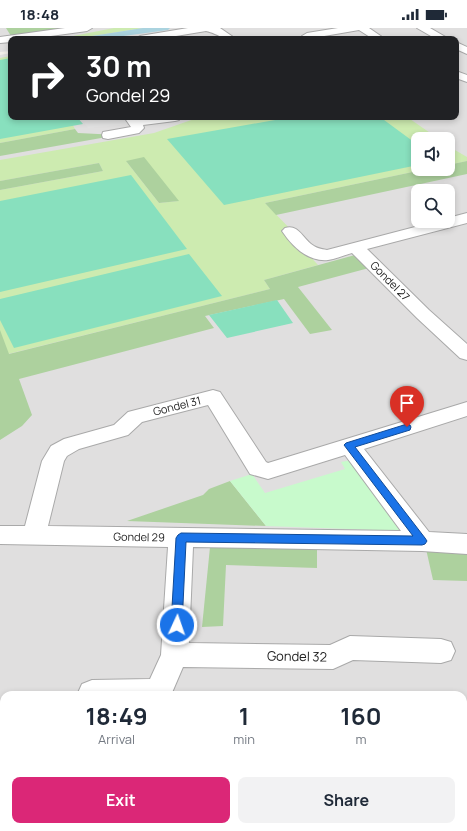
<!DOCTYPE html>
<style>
body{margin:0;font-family:Manrope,sans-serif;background:#f2f2f3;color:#1f2937;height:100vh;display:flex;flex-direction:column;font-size:15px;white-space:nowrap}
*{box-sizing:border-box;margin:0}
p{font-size:13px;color:#747a83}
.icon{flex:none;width:22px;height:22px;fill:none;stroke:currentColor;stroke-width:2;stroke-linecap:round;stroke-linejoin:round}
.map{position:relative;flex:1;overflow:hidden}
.details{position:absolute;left:0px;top:663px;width:467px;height:140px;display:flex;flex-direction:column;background:#fff;border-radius:12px 12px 0 0;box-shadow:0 2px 6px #0003}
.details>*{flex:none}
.hud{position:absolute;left:8px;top:8px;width:451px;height:84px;border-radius:8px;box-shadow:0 2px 6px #0003;background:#202124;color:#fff;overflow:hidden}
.buttons{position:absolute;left:411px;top:104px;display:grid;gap:8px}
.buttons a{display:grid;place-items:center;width:44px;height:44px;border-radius:8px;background:#fff;box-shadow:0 2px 6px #0003;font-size:20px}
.pin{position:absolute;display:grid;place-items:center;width:34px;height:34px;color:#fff;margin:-41px -17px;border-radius:50% 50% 50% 0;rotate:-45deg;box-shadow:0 0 4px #0007}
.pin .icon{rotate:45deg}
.me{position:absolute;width:44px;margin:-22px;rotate:3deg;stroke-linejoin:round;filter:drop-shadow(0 0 3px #0008)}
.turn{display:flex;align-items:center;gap:14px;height:84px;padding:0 12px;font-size:18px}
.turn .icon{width:52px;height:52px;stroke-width:2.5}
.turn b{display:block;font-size:28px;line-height:34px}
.eta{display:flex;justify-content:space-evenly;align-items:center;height:68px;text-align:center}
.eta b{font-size:24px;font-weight:700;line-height:28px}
.primary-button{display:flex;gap:8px;margin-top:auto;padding:8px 12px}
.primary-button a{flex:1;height:46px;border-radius:8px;background:#db2777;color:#fff;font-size:16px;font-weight:700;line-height:46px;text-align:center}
.primary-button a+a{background:#f2f2f3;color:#1f2937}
.status{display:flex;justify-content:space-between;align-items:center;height:28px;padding:0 20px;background:#fff;direction:ltr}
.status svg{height:11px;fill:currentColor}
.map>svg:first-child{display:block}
.residential{fill:#e0dfdf;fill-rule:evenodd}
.grass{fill:#cdebb0;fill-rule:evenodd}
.forest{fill:#add19e}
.park{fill:#c8facc}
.pitch{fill:#88e0be}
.parking{fill:#e2e2e2}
.water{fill:#aad3df}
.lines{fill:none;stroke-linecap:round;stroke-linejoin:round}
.street-casing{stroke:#a9a9a9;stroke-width:2}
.street{fill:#fff;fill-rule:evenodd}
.route{fill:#1a73e8;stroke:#114b97}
.labels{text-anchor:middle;stroke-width:4;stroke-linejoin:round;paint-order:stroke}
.street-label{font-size:11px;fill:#222;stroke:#fff}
.near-street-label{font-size:13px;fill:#222;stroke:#fff}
</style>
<div class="status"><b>18:48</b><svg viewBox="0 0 49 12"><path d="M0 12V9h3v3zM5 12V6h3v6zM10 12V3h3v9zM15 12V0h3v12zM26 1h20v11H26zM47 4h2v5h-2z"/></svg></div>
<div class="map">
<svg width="467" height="803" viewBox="0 0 467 803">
<rect width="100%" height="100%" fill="#f2efe9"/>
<path class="residential" d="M0,0h467v803h-467v-776l11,-2v64h445v-78h-445v12l-11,1zM418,111h30v30h-30zM418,163h30v30h-30zM4,667h459v132h-459z"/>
<path class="grass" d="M114,0h29l-70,11h-3l-2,-2z
M11,28v61h57l7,12 -75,14v-85z
M200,89h26l3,3 14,-3h164l32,22h-21v30h9l-162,34 33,34 -5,1 25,27 -54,15 6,9 -270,67v-166l103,-19 -4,-8 -99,18v-21l154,-27zM126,133l52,40 -19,2z
M448,118l19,11v4l-19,4z"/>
<path class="forest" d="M6,0h52v1l-47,7z
M75,101l3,4 40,2 -118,21v-13z
M144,129l35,44 -20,2 -33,-42z
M467,133v13l-191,41 -11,-12 162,-34h21v-4z
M99,135l4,8 -103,19v-9z
M355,227l14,13 -71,19 34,43 -22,4 -26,-35 -79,17 9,12 -195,51 13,36 -10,11 -22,14v-110l9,24 261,-65 -6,-9z
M230,453l36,45 -139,-5 76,-26 6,-6z
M210,519l107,1v20l-91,-3 -3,61 -21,1z
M426,521l41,2v30l-34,-1z
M0,782h4v17h22l-1,4h-25z"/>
<path class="park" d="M351,432l53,71 -138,-5 -36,-45 22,-7 13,19 80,-24 -4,-7z"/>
<path class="pitch" d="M11,30v59h66l6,7 -83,15v-79z
M292,89h88l38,28v20l-194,40 -57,-66z
M131,147l56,74 -187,43v-91z
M189,226l33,42 -208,52 -14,-28v-21z
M277,272l16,23 -66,15 -18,-23z"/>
<path class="parking" d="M80,89h43l6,7 -41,4z"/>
<path class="water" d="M143,0h27l-2,2 -67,9h-28z"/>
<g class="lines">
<g class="street-casing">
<path id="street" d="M65,0h27l-5,3 -58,8h-18v3l-11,1v-6z
M188,0h32l16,11c-16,0 -17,-5 -30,-8l-48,8h-23l5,-3z
M338,0h31l16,11h-12l-14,-9 -52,9 -5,-3 5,-3z
M417,0h13l19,11h-13z
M456,14l11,5v7l-11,-5z
M456,43l11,4v7l-11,-4z
M124,89h12l2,2 12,-2h31l-2,3 -4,1 -32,4 1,3 -5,5 -31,6 -5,-1 -1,-3 1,-3 28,-5z
M467,185v10l-100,26 62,61 38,34v16l-7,-2 -43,-40 -65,-65c-8,2 -16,6 -24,7 -20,2 -36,-14 -46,-29l3,-3c13,-4 17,9 26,16 5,4 10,5 16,6l111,-29h10v-3z
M213,362l7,2 46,70 2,1 199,-61v14l-103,33 65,83 38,2v20l-45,-3 -229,-4 -4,96 141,2 20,-9 91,3 10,3 4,9 -4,9 -10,3 -88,-3 -20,9 -150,-2 -12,28h-94l5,-11 10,-4 58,-1 11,-24 7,-108 -168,-3v-18h25l17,-65 9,-15 13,-7 50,-14 14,-13zM208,377l42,69 18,5 77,-24 56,76 -353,-5 16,-65 3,-5 12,-7 49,-14 14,-13z
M0,736h4v30h-4z
M38,799h32l-2,4h-32z"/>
</g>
<use href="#street" class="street"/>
</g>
<path class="route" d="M407,396l3,1 1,2 -1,3 -55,17 70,91 2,3 -2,3 -3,1 -236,-3 -4,83 -1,4 -4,1 -4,-1 -2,-4 5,-87 2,-3 3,-2 232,3 -69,-91 2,-2z"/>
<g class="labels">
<g class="street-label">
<text transform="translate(390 253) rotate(45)" y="4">Gondel 27</text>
<text transform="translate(177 378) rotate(-14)" y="4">Gondel 31</text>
<text transform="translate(139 509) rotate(1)" y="4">Gondel 29</text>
</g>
<g class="near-street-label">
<text transform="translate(297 628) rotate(1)" y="5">Gondel 32</text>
</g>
</g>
</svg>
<div class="buttons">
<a><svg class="icon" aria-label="sound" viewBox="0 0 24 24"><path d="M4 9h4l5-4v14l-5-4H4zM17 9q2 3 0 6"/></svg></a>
<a><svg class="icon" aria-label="search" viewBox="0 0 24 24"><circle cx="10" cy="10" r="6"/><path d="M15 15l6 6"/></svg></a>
</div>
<div class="pin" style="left:407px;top:399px;background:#d93025"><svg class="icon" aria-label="arrive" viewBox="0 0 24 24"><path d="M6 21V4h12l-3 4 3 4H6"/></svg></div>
<svg class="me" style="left:177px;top:597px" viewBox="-20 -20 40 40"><circle r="17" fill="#1a73e8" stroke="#fff" stroke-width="3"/><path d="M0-11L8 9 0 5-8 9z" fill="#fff"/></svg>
<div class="hud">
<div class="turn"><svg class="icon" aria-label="right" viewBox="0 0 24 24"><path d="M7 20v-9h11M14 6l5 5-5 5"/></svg><div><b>30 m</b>Gondel 29</div></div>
</div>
<section class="details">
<div class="eta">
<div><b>18:49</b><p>Arrival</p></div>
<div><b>1</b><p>min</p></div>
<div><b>160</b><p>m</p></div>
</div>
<div class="primary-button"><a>Exit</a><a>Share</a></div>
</section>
</div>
